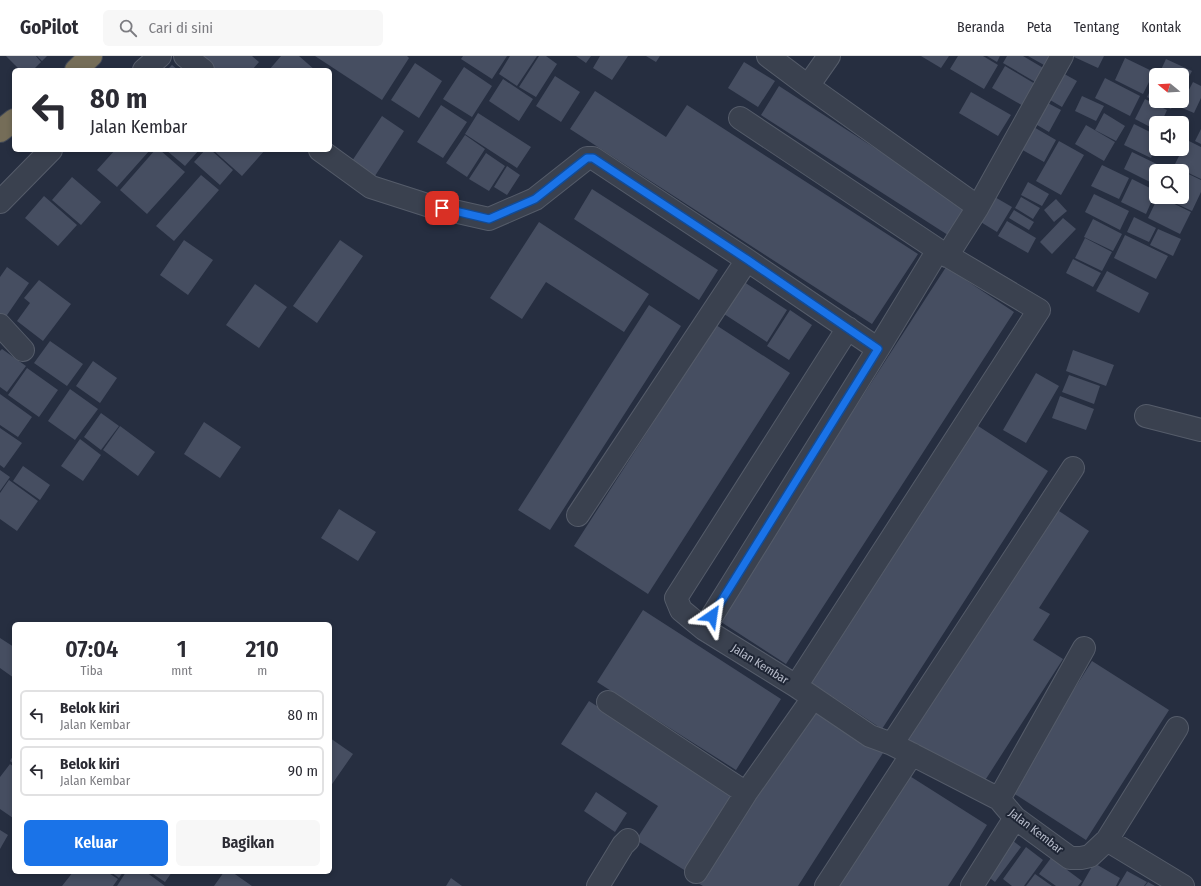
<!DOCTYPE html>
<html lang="id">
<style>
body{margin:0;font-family:"Fira Sans Condensed",sans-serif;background:#f7f7f7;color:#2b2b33;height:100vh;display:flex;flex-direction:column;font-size:15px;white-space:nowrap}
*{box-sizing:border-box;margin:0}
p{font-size:13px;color:#7c7c81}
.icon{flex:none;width:22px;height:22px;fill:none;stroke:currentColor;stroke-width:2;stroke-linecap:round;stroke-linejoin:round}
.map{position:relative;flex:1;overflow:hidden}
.side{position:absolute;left:12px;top:566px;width:320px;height:252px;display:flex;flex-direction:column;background:#fff;border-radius:6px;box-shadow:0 2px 6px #0003}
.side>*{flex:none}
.top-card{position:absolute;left:12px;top:12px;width:320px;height:84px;border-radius:6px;box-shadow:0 2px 6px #0003;background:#fff;color:#2b2b33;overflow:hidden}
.needle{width:26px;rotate:288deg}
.buttons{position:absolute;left:1149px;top:12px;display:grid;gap:8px}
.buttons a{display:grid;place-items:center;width:40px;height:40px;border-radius:6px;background:#fff;box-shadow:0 2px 6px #0003;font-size:20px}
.pin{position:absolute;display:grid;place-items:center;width:34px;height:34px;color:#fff;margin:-17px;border-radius:8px;box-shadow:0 2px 6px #0006}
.me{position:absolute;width:44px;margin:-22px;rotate:32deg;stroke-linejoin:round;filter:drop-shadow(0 0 3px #0008)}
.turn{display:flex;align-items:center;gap:14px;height:84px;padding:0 12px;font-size:18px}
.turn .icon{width:52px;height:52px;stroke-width:2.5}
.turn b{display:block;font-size:28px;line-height:34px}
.eta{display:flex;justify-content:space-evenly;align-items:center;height:68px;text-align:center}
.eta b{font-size:24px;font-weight:600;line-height:28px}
.cta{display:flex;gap:8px;margin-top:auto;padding:8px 12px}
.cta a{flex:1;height:46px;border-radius:6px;background:#1a73e8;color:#fff;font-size:16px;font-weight:600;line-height:46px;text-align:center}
.cta a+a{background:#f7f7f7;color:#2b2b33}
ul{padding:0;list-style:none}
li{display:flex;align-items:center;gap:12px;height:50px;margin:0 8px 6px;padding:0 4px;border:2px solid #e1e1e2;border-radius:6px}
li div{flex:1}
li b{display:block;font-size:15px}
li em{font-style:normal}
header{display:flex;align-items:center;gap:24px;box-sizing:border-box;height:56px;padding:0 20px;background:#fff;border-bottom:1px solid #e1e1e2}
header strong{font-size:19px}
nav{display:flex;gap:22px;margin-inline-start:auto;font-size:14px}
.search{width:280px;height:36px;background:#f7f7f7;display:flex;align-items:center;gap:10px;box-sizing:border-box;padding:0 14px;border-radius:6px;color:#7c7c81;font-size:15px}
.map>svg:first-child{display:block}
.building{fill:#464e61}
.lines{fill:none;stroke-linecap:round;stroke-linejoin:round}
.minor-casing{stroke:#555c6a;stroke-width:24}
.highway-casing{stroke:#424957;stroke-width:24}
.minor{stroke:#3a414f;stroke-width:22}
.highway{stroke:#756d58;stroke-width:22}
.route-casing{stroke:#114b97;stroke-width:10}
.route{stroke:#1a73e8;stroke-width:7}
.labels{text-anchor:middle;stroke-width:4;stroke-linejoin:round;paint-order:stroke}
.street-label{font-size:12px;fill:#b7bcca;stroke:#1f2635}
</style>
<header>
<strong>GoPilot</strong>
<div class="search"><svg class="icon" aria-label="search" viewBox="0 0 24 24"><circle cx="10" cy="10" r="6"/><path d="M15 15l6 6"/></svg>Cari di sini</div>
<nav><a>Beranda</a><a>Peta</a><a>Tentang</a><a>Kontak</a></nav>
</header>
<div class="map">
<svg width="1201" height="830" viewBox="0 0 1201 830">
<rect width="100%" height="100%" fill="#262e40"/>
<path class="building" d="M6,0h30l5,6 -8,8h-13z
M37,0h10l-5,5z
M194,0h58l7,6 -7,8h-42z
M281,0h18l16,14h-46z
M315,0h92l2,2 -27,42z
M463,0h44l-15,23 -31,-20z
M510,0h27l-20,30 -18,-12z
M539,0h7l11,8 -21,33 -17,-10z
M576,0h15l-5,7z
M600,0h28l-16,24 -19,-12z
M646,0h14l-4,6z
M921,0h28l-8,12z
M958,0h25l15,9 -14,24 -34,-20z
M987,0h13l-3,6z
M1007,0h16l22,13 -8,14 -34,-20z
M1028,0h21l-5,9z
M1072,0h32l-6,12z
M1125,2l29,14 -11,22 -28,-14z
M1166,3l26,12 -8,15 -2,-1v-10l-23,-1z
M744,6l31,19 -17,26 -30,-19z
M415,7l27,18 -23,37 -28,-18z
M172,9l6,5h-11z
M1005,10l32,19 -12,22 -33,-19z
M464,11l28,19 -20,31 -29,-18z
M1059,15l18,10 -15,26 -17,-10z
M555,20l25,16 -19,30 -25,-16z
M1105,22l35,18 -10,20 -35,-18z
M503,23l30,20 -14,22 -30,-20z
M1156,23v22h19l-4,8 -24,-12z
M1193,26l8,4v12l-7,15 -14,-6z
M779,30l190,123 -18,28 -190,-122z
M595,35l71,46 21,-32 231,149 -46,70 -302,-195z
M971,36l40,23 -13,21 -39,-23z
M1082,40l22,10 -8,15 -21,-10z
M1145,43l22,11 -6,13h-5v7l-21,-11z
M1044,45l17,9 -12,22 -17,-10z
M441,49l26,17 -24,36 -26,-16z
M478,57l53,34 -14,21 -52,-34z
M1104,57l21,13 -9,15 -21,-11z
M382,60l22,15 -31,48 -23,-15z
M1176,63l12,6 -6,13v-15h-8z
M1134,68l22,11v12l-5,11 -27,-13z
M1086,69l29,17 -11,19 -29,-17z
M1032,70l24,14 -12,22 -25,-14z
M1201,73v15l-6,-3z
M465,79l20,14 -18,28 -21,-14z
M1187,84l14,7v32l-27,-13z
M1059,85l25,14 -23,40 -25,-14z
M115,94h35l-33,37 -20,-17z
M155,94h5l25,22 -38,42 -27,-24z
M166,94h33l-14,16z
M205,94h6l22,20 -13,15 -26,-23z
M213,94h52l-23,26z
M1132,96l33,16 -1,3h-8v14l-32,-16z
M486,97l19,13 -16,25 -20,-12z
M1102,109l27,13 -10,21 -28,-13z
M507,110l13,9 -13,20 -13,-8z
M1174,111l27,13v12l-9,19 -30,-14h20v-26h-10z
M201,119l18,15 -45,51 -18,-15z
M72,121l29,25 -20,23 -29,-25z
M1132,123l24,12 -10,23 -25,-12z
M1028,126l21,12 -7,12 -21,-11z
M592,133l126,81 -19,30 -125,-81z
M1094,138l35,17 -9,19 -35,-18z
M44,140l33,29 -19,21 -33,-28z
M993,140l19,11 -15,25 -18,-11z
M1021,141l19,11 -7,11 -18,-11z
M1158,141h2l31,15 -11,22 -32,-16z
M1056,143l11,12 -13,11 -10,-12z
M1014,154l20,12 -5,8 -20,-12z
M1134,161l22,11 -7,14 -22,-10z
M1063,162l13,11 -24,25 -12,-12z
M1093,163l29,15 -9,17 -29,-14z
M1007,165l29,17 -8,15 -30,-17z
M539,166l110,72 -25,38 -78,-50 -24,37 -32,-21z
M1158,173l23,10 -8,17 -23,-11z
M1125,179l43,21 -12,23 -42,-21z
M1085,182l27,14 -10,19 -27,-13z
M184,184l29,20 -25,35 -28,-20z
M340,184l23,16 -46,67 -24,-17z
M1073,203l28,14 -8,14 -27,-14z
M7,211l22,16 -24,35 -5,-4v-37z
M946,211l68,45 -228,352 -68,-44z
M1107,215l42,22 -10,20 -43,-22z
M39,224l32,24 -28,37 -26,-20 13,-18 -6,-5z
M741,224l46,30 -20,32 -46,-30z
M255,228l32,23 -28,41 -33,-23z
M649,249l32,21 -131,204 -32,-20z
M790,254l22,15 -23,35 -22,-14z
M716,269l74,48 -142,221 -74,-48z
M50,285l33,23 -16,22 -33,-23z
M2,293l24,17 -19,26 -7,-5v-36z
M1073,294l41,15 -8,21 -40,-15z
M93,305l24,17 -17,25 -24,-17z
M27,312l31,22 -19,27 -31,-22z
M1036,317l23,13 -33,57 -23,-13z
M1069,319l31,11 -6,18 -32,-12z
M70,333l28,20 -23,31 -27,-19z
M0,338l32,23 -14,20 -18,-12z
M1060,340l34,13 -8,21 -34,-12z
M101,357l18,13 -18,24 -17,-13z
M204,366l37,25 -21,31 -36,-24z
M975,368l73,47 -166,258 -73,-48z
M120,370l35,26 -17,24 -35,-26z
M0,372l22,15 -18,25 -4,-3z
M80,383l21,16 -18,26 -22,-15z
M23,410l27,19 -10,15 -27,-19z
M0,414l10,7 -10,14z
M9,424l29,21 -21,30 -17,-12v-26z
M339,453l37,23 -18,29 -37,-23z
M1056,453l33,22 -50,77 11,6 -17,26 30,19 -79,123 -30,-19 -3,5 -44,-29z
M643,554l138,89 -45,71 -139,-88z
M0,582l14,9v31l-14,-10z
M1092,605l77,49 -83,130 -76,-49z
M589,645l148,95 -48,77 -53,-33 22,-34 -97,-62z
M808,649l75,48 -85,133h-95l-7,-4z
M330,682l23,16 -23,33z
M14,698v10l-4,-3z
M10,708l4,3v50l-1,1 -13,-9v-32z
M905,717l82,52 -13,21 -26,40h-115z
M596,736l31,21 -12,19 -31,-21z
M0,774l8,5 -8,14z
M1008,781l13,10 -26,35 -12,-9z
M1026,791l17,13 -19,26h-12l-9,-7z
M1051,802l31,23 -4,5h-22l-17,-12z
M1094,807l26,15 -4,8h-35z
M1127,815l20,11 -3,4h-26z
M73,816h34l11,7 -5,7h-51z
M111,816h12l-4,6z
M126,816h20l19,14h-48z
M150,816h22l-7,10z
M224,816h8l20,14h-38z
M1035,818l17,12h-26z
M451,822l11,8h-16z
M1148,826l7,4h-10z"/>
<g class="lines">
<g class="minor-casing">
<path id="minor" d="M185,0l18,14
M768,0l40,30 170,121
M144,14l16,-14
M808,30l21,-30
M740,62l198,132 -60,99
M320,94l51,37 56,18 62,14 46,-20 52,-41h6l154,102 131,89 -174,280 92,57 74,50 22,8 107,55 16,19 55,40h11l9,-2 17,-16 70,-112
M0,146l51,-52
M947,200l31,-49 84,-151
M0,269l23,25
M1146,360l55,14
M578,459l169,-255
M704,573l-23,-19 -5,-12 172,-270
M796,630l243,-376 -101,-60
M608,646l138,91
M892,688l181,-276
M999,743l85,-151
M1107,784l76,46
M696,816l50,-79 67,-95
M598,830l25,-41 5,-5
M826,830l86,-132
M972,830l43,-68"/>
</g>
<g class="highway-casing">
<path id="highway" d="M76,14l15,-14
M0,75l14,-11"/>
</g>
<use href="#minor" class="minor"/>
<use href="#highway" class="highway"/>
</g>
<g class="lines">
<g class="route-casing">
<path id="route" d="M442,152l47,11 46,-20 52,-41h6l155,102 130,89 -166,267"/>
</g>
<use href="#route" class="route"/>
</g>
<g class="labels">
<g class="street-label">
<text transform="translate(760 608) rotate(32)" y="4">Jalan Kembar</text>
<text transform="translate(1036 775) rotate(38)" y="4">Jalan Kembar</text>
</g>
</g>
</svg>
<div class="buttons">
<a><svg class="needle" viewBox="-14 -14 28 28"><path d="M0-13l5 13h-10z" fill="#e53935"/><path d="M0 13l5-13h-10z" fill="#7c7c81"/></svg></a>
<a><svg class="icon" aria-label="sound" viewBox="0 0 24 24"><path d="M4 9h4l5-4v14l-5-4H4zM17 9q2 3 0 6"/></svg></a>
<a><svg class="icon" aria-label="search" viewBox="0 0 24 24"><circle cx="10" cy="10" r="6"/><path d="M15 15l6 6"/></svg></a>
</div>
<div class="pin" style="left:442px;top:152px;background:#d93025"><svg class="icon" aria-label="arrive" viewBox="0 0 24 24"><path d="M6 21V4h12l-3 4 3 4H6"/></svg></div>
<svg class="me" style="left:712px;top:560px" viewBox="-20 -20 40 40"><path d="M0-17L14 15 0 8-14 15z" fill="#1a73e8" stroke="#fff" stroke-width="4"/></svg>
<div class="top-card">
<div class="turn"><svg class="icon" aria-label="left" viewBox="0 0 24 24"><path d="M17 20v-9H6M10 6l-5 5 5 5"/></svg><div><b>80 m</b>Jalan Kembar</div></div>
</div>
<section class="side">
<div class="eta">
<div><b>07:04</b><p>Tiba</p></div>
<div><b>1</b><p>mnt</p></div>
<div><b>210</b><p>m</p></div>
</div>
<ul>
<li><svg class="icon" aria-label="left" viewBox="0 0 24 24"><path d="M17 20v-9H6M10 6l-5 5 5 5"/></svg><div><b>Belok kiri</b><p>Jalan Kembar</p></div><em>80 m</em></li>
<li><svg class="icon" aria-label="left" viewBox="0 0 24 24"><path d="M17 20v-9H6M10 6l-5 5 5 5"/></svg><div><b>Belok kiri</b><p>Jalan Kembar</p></div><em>90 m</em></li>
</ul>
<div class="cta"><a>Keluar</a><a>Bagikan</a></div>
</section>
</div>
